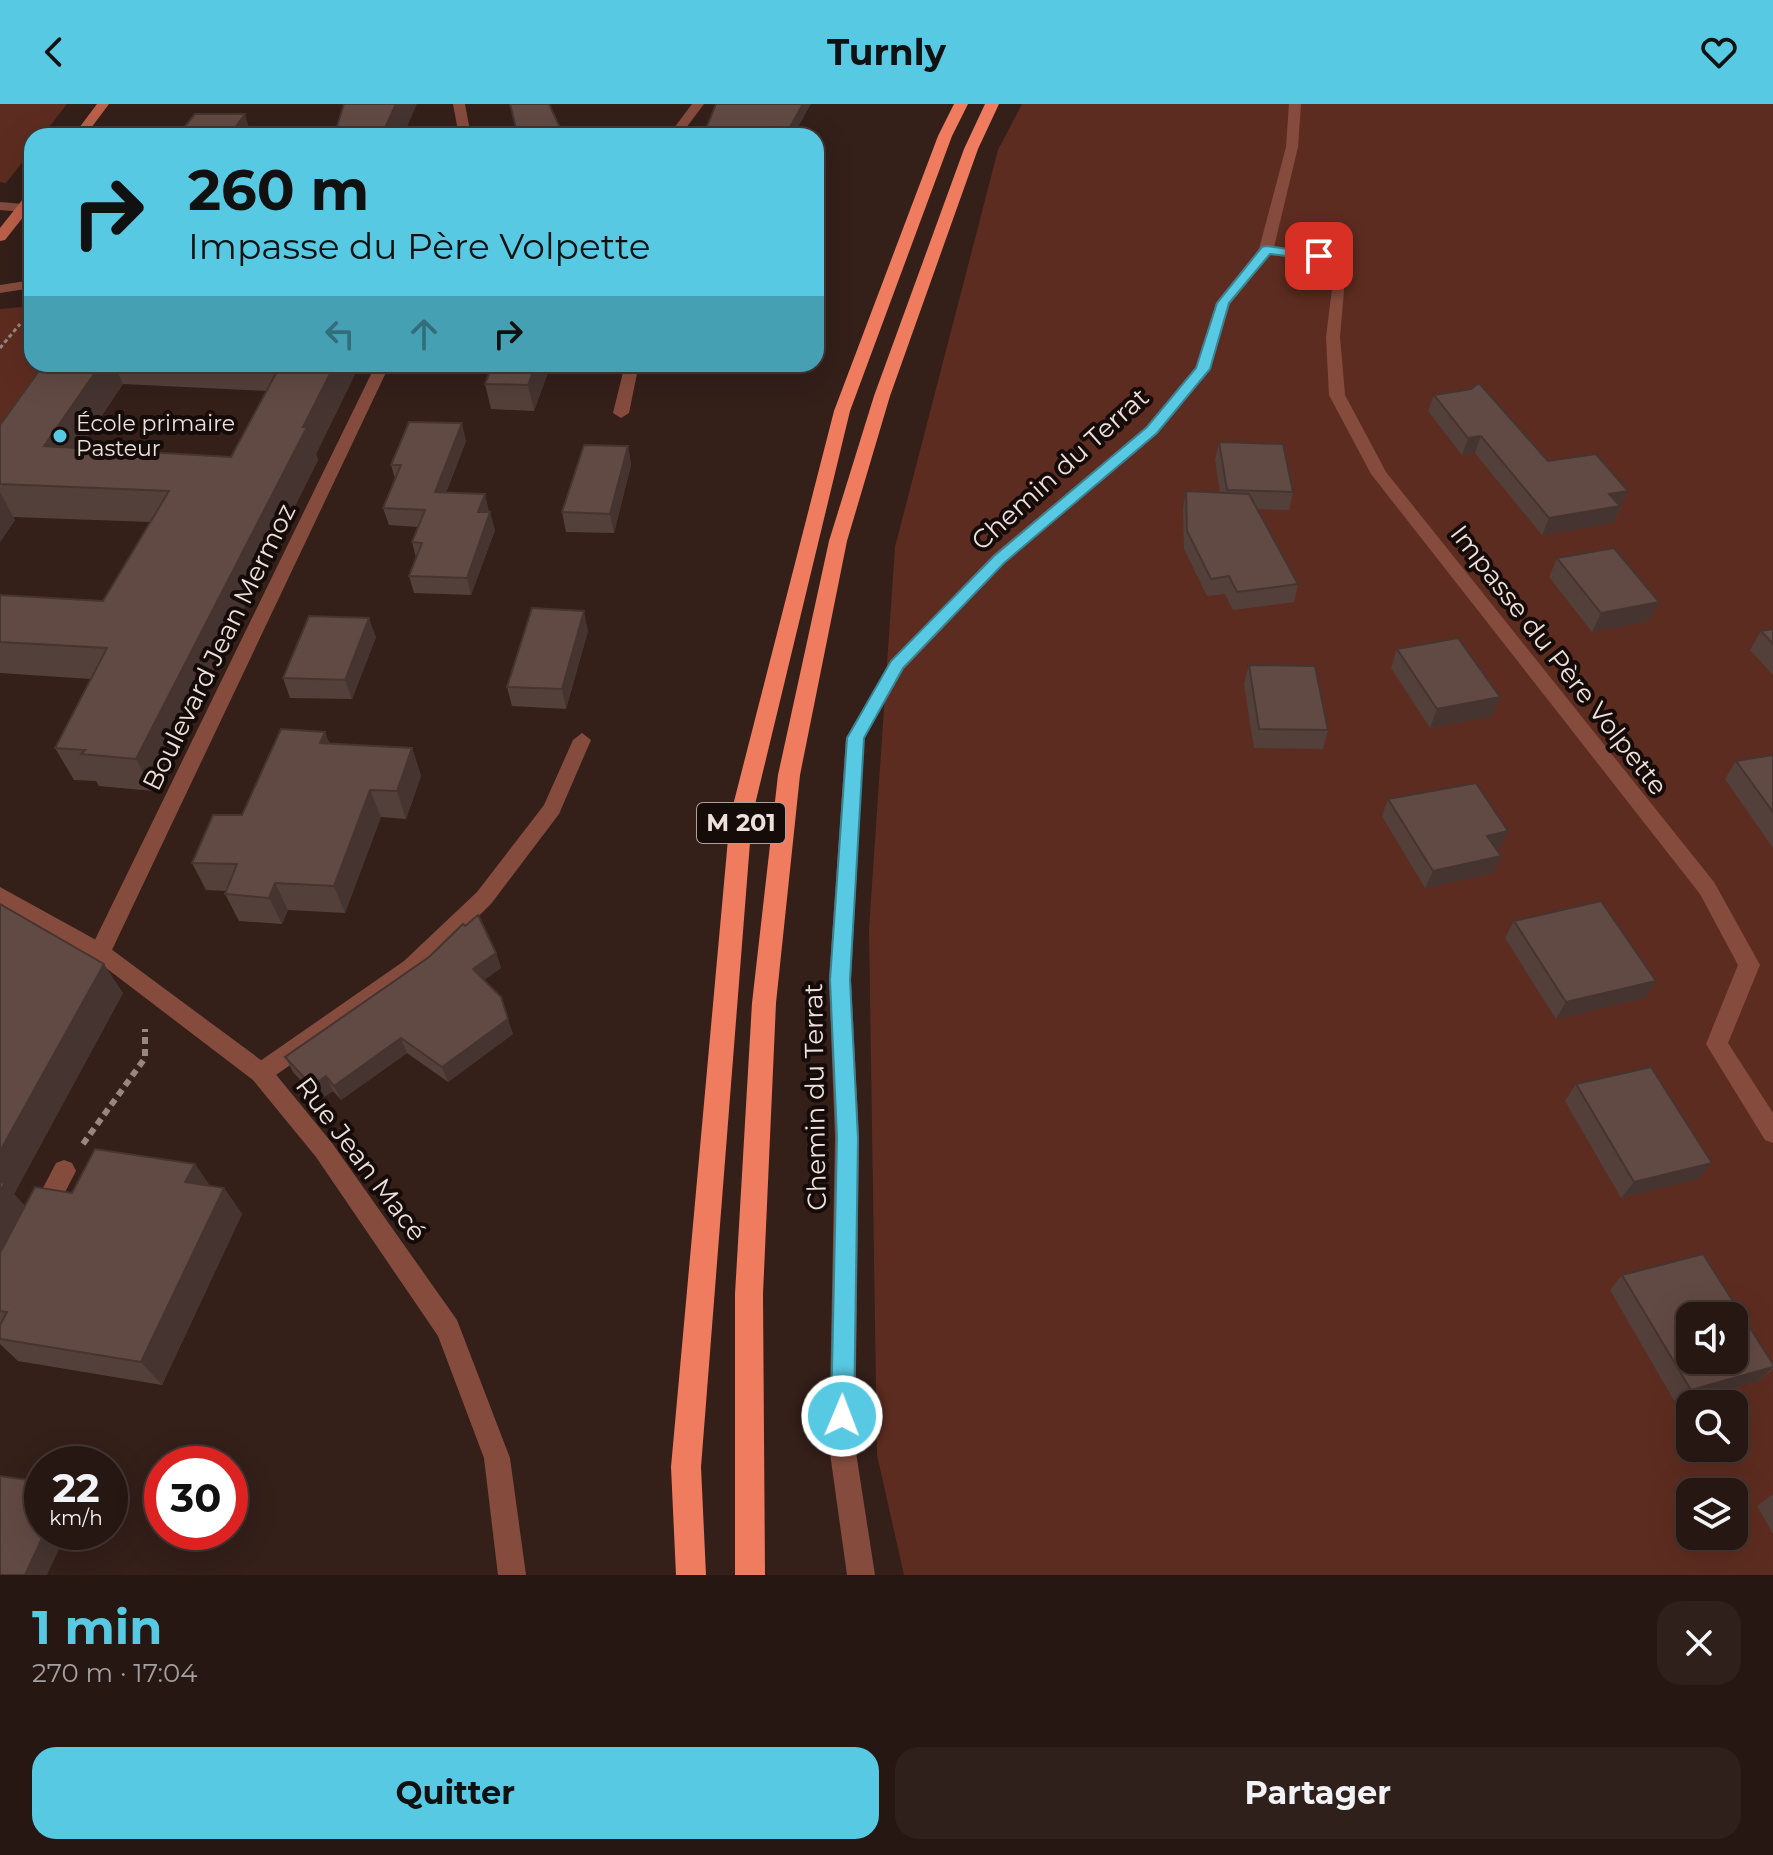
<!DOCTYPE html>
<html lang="fr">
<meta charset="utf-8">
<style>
body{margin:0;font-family:Montserrat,sans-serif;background:#2f201c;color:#f1f3f6;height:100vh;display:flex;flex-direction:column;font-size:30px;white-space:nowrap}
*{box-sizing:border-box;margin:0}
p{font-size:26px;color:#a49fa0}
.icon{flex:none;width:44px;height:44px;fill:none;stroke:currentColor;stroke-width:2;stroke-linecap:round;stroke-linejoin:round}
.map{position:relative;height:1471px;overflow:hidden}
.sheet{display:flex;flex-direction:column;background:#271713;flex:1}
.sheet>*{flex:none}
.hud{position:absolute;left:24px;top:24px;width:800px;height:244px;border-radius:24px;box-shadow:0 8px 32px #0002,0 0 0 2px #433633;background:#57c9e2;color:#111;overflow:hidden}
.fabs{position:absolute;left:1676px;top:1198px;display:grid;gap:16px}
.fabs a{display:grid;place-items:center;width:72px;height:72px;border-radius:16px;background:#271713;box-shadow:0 8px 32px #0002,0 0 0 2px #433633;font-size:40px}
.speed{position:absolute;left:24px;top:1342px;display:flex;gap:16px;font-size:40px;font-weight:700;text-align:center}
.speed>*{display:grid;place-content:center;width:104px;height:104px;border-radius:50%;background:#271713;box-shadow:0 8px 32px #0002,0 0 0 2px #433633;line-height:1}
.speed small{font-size:20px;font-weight:400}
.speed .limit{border:12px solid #d22;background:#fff;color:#111}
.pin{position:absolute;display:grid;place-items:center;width:68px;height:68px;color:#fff;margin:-34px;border-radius:16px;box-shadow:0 4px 12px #0006}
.me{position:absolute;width:88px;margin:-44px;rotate:1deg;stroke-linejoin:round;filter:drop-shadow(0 0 6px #0008)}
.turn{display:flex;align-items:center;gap:28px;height:168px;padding:0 32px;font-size:36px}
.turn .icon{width:104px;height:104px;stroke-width:2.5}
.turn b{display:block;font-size:56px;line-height:68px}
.lanes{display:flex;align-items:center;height:76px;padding:0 32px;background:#0003;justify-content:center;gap:40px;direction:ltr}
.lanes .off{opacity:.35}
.round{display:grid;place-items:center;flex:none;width:84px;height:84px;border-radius:24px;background:#2f201c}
.head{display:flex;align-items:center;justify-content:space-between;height:136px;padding:0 32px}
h1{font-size:48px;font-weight:700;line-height:60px;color:#57c9e2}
.primary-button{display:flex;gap:16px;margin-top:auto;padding:16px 32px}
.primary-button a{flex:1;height:92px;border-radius:24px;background:#57c9e2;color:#111;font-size:32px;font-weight:700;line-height:92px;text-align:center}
.primary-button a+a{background:#2f201c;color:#f1f3f6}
header{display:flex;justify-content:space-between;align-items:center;height:104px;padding:0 32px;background:#57c9e2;color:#111;font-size:36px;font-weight:700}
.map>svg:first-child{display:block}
.green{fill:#5d2c20;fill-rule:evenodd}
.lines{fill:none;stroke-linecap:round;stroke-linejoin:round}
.path-far1{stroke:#988681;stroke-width:3;stroke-dasharray:4 3;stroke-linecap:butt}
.path{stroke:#988681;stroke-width:6;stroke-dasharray:7 5;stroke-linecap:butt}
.service{fill:#854c3e;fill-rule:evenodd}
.minor{fill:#854c3e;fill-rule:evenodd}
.tertiary{fill:#854c3e;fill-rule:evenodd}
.secondary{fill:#bb604a;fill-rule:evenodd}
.trunk{fill:#f07c60;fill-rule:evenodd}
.wall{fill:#54403a;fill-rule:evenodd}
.shaded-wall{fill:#453430}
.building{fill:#624a44;stroke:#453430;stroke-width:2;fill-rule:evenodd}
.route{fill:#57c9e2;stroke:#398393;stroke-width:2}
.poi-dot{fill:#57c9e2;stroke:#150b09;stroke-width:3}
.labels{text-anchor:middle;stroke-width:8;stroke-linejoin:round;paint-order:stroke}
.far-poi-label{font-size:22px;fill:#eee0dc;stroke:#150b09;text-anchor:start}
.shield{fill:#150b09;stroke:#ada09d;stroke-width:2}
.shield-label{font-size:24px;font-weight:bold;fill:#eee0dc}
.street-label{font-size:26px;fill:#eee0dc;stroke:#150b09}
</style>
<header><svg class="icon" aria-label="back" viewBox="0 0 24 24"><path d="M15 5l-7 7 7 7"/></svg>Turnly<svg class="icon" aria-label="heart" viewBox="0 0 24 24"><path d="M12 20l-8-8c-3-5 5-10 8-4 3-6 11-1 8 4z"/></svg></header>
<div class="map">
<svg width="1773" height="1471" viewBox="0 0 1773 1471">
<rect width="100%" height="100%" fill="#341f19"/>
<path class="green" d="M0,0h67l-25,32h-10v14l-26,33 -6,-1z
M1022,0h751v1471h-869l-27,-120 -8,-526 26,-382 103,-397zM1690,1212h44v44h-44zM1690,1300h44v44h-44zM1690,1388h44v44h-44z
M32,202v58h19l-51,67v-122z"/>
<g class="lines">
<path class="path-far1" d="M0,244l20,-24"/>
<path class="path" d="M83,1040l62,-86v-29"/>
<path class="service" d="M582,629l9,7 -32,74 -68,90 -71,69 -151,107 -8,3 -8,-3 -3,-7 3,-7 151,-105 73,-69 67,-87 29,-65z"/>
<path class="minor" d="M453,0h12l6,32h-12z
M692,0h12l-24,32h-12z
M1289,0h12l-3,43 -24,100 50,6 21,25 -5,59 5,58 41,77 328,410 46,83 -32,78 45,70v30l-8,-3 -59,-96 32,-79 -38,-71 -329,-420 -42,-79 -3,-58 7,-56 -18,-21 -45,-5 -40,49 -20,65 -52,64 -153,130 -101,106 -40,69 -13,242 8,158 -4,308 20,129h-28l-18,-129 6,-308 -6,-158 17,-242 45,-77 102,-106 153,-128 50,-59 20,-65 43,-54 27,-102z
M0,98l23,2 7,4 -7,4 -23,-2z
M32,176v8l-32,5v-8z
M376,260h14l-279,588 -4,6 -7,3 -7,-3 -4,-6z
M625,260h14l-10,49 -8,5 -8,-5z
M64,1056l8,3 4,8 -26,50 -8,3 -8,-3 -4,-8 26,-50z"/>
<path class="tertiary" d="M0,783l107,59 162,120 63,77 125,177 53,138 16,117h-28l-14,-117 -46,-122 -122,-179 -63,-77 -160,-122 -93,-53z"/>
<path class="secondary" d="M97,0h12l-24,32h-12z
M32,89v13l-27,34 -5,1v-13l27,-34z"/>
<path class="trunk" d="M954,0h14l-16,32 -102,275 -98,406 -51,650 5,108h-30l-5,-108 59,-650 104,-406 104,-275z
M985,0h14l-21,45 -88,247 -43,145 -47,234 -24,228 -13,291 2,281h-30v-281l17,-291 26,-228 51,-234 45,-145 90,-247z"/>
</g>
<path class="wall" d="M44,260h316l-44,90 2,6 -165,331 -54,-5 -3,-5 -22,-1 -19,-32 36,-69 -91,-6v-78l103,6 47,-79 -137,-5 2,3 -15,22v-117zM123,280l144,7 -36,66 -151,-9z
M493,260h58l-17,47 -43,-2 -6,-25z
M1434,291l114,66 73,46 -8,16 -71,12 -67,-82 -13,2 -34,-44z
M466,337l-20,52 39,1 3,18 7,18 -24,65 -57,-2 -5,-17 7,-18 -4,-16 6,-15 -29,-2 -6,-17 12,-29 -4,-14z
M1219,338l74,50 -4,18 -31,-1 40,75 -4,18 -61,8 -8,-16 -18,2 -23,-47 -1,-41 3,-17 34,1 -5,-32z
M628,342l3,19 -17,68 -48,-1 -4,-20z
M1557,454l92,63 -57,11 -43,-55z
M1773,525v46l-23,-25 11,-19z
M588,527l-22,78 -54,-3 -5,-19z
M376,533l-24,62 -62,-1 -7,-20z
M1397,545l103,48 -8,19 -62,12 -39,-60z
M1249,561l79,65 -5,19 -69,-1 -10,-64z
M330,640l82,4 9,28 -15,43 -25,-2 -36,96 -57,-3 -6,14 -43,-3 -14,-27 2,-3 -21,-1 -14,-27 50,-48z
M1773,651v93l-48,-69 11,-18z
M1388,695l120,32 -8,17 -4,1 5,7 -8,17 -68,15 -43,-72z
M0,800l123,89 -109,201 11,12 47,-13 123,-29 15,22 14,2 18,26 -80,171 -144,-24 -18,-17z
M1514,817l131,77 -89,21 -51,-81z
M496,849l5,15 -17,12 29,54 -65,48 -41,-29 -66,47 -8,-9 -14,9 -26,-28 -8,-15z
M1576,980l136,79 -14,16 -77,19 -56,-97z
M1622,1171l151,89v5l-14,12 -83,23 -66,-114z
M1773,1390v40l-16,-28z"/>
<path class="shaded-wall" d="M396,0h21l-14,32h-21l1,-4z
M803,0h8l-18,32h-8z
M245,10l5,18 -3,4h-18z
M101,260h13l9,20 -63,95 -16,-33z
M335,260h25l-44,90 2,6 -165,331 -17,-32z
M536,260h15l-17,47 -6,-26z
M462,319l4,18 -27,69 -4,-18z
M1481,332l-6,17 -13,2 6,-17z
M628,342l3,19 -17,68 -4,-19z
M1628,387l-15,32 -71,12 7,-17 60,-24z
M0,388l15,28 -15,22z
M485,390l4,17 -7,18 -4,-17z
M490,408l5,18 -24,65 -4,-17z
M1659,498l-10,19 -57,11 9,-19z
M584,507l4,20 -22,78 -4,-20z
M369,514l7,19 -24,62 -7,-19z
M1500,593l-8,19 -62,12 7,-19z
M325,628l11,27 -16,-16z
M412,644l9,28 -15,43 -9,-28z
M370,686l11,27 -36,96 -11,-27z
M1508,727l-8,17 -21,5 8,-17z
M1501,752l-8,17 -68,15 8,-17z
M275,779l13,27 -6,14 -13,-26z
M496,849l5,15 -23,16 -5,-15z
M104,860l19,29 -109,201 14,15 -28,52v-110z
M1656,877l-11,17 -89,21 10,-17z
M501,893l12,37 -65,48 -6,-15z
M401,934l6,15 -66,47 -7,-14z
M326,972l7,15 -14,9 -7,-14z
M1712,1059l-14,16 -77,19 13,-16z
M195,1060l18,26 -28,-8z
M224,1084l18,26 -80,171 -21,-23z
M1773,1263l-14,14 -83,23 15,-14z
M45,1428h22l-20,43h-22z"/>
<path class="building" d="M344,0h52l-13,28 -1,4h-48z
M510,0h39l15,32h-46z
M716,0h87l-18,32h-82z
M195,10h50l-16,22h-52z
M44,260h57l-57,82 187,11 50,-93h54l-32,63h4l-171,332 -55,-5 4,-4 -30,-2 52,-100 -107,-6v-47l103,6 66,-110 -169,-7v-59z
M493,260h43l-8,21 -43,-1z
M1479,279l69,78 48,-7 32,37 -19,3 11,12 -71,12 -68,-82 -13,2 -34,-43 37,-6z
M409,318l53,1 -27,69 50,2 -7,18h12l-23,66 -58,-2 13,-33 -10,-1 13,-32 -42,-2 18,-43h-10z
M1219,338l64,2 10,48 -66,-2z
M584,341l44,1 -18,68 -48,-2z
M1186,387l63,3 49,90 -61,8 -8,-16 -18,3 -24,-48z
M1614,444l45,54 -58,11 -44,-55z
M532,504l52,3 -22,78 -55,-2z
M309,512l60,2 -24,62 -62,-2z
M1773,525v15l-12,-13z
M1458,534l42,59 -63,12 -40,-60z
M1249,561l66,1 13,64 -69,-1z
M281,625l44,3 -5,11 92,5 -15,43 -27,-1 -36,96 -59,-3 -6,15 -44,-4 12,-30 -45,-1 21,-48h29z
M1773,651v57l-37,-51z
M1476,679l32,48 -21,5 14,20 -68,15 -45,-72z
M1601,797l55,80 -90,21 -52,-81z
M0,800l104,60 -104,187z
M478,811l18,38 -23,16 28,28 7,22 -66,48 -41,-29 -67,48 -8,-10 -14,10 -27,-29 144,-100 34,-33 2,2z
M1651,963l61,96 -78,19 -58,-98z
M95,1045l100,15 -10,18 39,6 -83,174 -141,-23v-14l7,-13 -7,-1v-58l35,-66 37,6z
M0,1078l5,1 -5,8z
M1703,1150l70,110v3l-82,23 -69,-115zM1690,1212h44v44h-44z
M0,1372l42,6v50h3l-20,43h-25z"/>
<path class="route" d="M1266,142l53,7 6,3 -6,4 -49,-6 -41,49 -19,66 -53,64 -153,130 -101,105 -39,70 -14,242 8,158 -4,278 -3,8 -9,3 -8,-3 -3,-8 6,-278 -7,-158 17,-242 44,-77 103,-105 153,-129 49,-59 21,-65 45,-56z"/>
<circle class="poi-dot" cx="60" cy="332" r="8"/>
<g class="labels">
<g class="far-poi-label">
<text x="76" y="327">École primaire<tspan x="76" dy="25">Pasteur</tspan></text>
</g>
<rect class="shield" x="697" y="699" width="88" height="40" rx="6"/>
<g class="shield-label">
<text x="741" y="727">M 201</text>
</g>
<g class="street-label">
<text transform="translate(1060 365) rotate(-42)" y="9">Chemin du Terrat</text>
<text transform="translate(219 543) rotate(-64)" y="9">Boulevard Jean Mermoz</text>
<text transform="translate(1559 556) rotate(52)" y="9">Impasse du Père Volpette</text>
<text transform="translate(815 993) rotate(-91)" y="9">Chemin du Terrat</text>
<text transform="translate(361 1055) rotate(53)" y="9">Rue Jean Macé</text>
</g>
</g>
</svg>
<div class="fabs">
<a><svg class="icon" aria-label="sound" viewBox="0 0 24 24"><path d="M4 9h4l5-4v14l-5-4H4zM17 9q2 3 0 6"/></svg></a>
<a><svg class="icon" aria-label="search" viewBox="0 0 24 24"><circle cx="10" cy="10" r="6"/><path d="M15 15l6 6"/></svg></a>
<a><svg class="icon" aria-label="layers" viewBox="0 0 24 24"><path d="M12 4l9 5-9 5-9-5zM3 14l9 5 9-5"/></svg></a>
</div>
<div class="speed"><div>22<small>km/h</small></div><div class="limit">30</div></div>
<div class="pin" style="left:1319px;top:152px;background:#d93025"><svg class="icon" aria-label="arrive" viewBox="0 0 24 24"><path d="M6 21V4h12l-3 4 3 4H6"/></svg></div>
<svg class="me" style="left:842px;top:1312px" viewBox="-20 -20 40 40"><circle r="17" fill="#57c9e2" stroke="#fff" stroke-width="3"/><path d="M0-11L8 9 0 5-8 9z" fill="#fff"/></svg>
<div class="hud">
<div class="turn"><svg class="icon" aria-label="right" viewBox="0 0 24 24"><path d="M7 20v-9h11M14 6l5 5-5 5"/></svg><div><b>260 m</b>Impasse du Père Volpette</div></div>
<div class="lanes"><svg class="icon off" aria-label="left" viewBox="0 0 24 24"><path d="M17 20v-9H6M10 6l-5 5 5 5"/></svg><svg class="icon off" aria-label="ahead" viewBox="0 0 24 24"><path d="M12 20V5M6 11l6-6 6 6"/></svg><svg class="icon" aria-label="right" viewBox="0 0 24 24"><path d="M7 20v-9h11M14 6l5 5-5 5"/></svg></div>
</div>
</div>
<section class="sheet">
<div class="head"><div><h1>1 min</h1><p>270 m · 17:04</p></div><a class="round"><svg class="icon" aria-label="close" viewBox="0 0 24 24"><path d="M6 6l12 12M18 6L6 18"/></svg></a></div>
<div class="primary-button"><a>Quitter</a><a>Partager</a></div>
</section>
